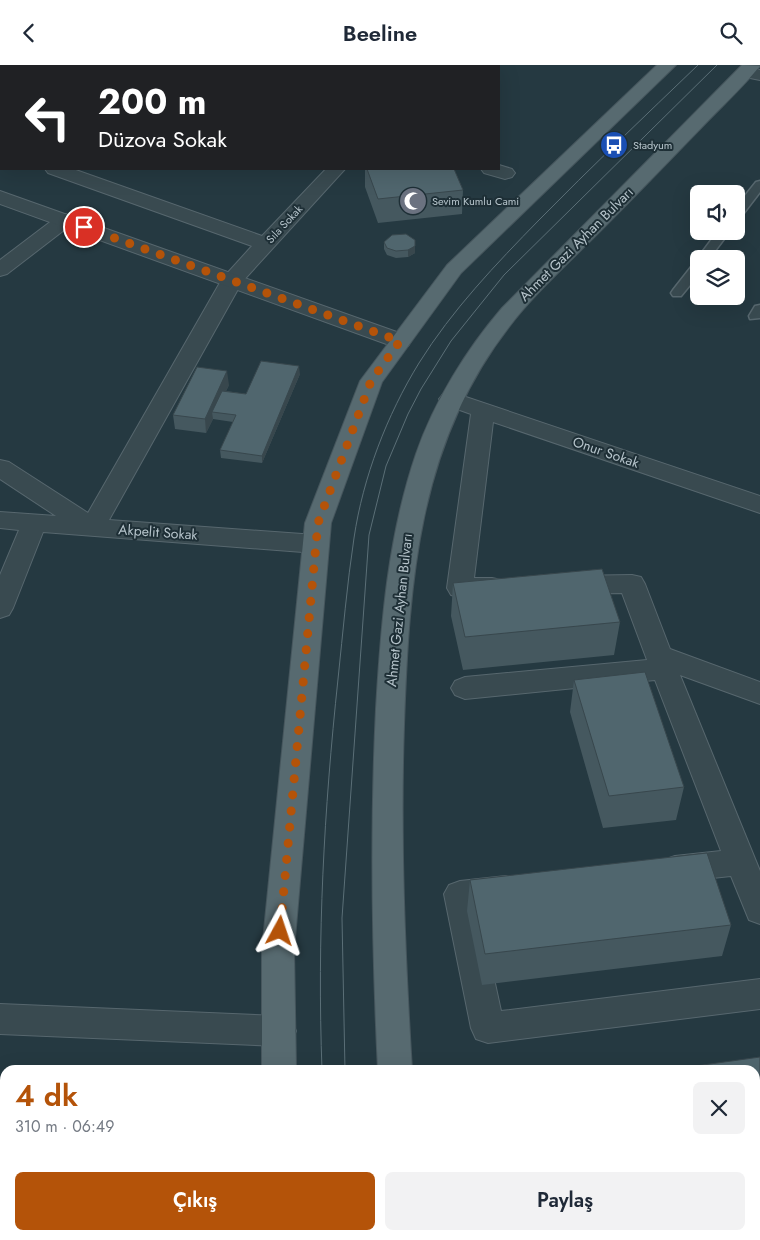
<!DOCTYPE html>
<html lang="tr">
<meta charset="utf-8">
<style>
body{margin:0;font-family:Jost,sans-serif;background:#f2f2f3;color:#1f2937;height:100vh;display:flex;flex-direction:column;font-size:19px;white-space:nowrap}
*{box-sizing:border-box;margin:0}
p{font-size:16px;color:#747a83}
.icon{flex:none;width:28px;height:28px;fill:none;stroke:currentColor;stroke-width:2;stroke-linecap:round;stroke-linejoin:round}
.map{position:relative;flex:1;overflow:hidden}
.details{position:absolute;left:0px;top:1000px;width:760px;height:175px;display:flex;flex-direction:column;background:#fff;border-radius:15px 15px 0 0;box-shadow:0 5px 20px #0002}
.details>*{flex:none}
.hud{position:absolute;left:0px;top:0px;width:500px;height:105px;box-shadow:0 5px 20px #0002;background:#202124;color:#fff;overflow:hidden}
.tools{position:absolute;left:690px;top:120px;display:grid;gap:10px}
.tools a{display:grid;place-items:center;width:55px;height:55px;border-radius:8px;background:#fff;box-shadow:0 5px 20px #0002;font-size:25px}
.pin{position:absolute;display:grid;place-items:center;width:42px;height:42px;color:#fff;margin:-21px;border:2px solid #fff;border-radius:50%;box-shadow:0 1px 5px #0007}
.me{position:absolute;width:55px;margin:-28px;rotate:5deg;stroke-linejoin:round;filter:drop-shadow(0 0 4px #0008)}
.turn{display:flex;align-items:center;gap:18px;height:105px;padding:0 15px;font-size:22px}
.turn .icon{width:65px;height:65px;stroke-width:2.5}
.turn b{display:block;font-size:35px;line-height:42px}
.round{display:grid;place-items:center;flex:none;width:52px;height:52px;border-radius:8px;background:#f2f2f3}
.overview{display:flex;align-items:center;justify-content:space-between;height:85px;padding:0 15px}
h1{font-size:30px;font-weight:600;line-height:38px;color:#b45309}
.primary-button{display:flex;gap:10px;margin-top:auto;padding:10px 15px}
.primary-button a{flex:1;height:58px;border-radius:8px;background:#b45309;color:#fff;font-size:20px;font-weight:600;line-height:58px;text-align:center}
.primary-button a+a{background:#f2f2f3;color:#1f2937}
header{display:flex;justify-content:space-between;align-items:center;height:65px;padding:0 15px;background:#fff;font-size:22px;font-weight:600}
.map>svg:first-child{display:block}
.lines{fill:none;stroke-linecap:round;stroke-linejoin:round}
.service-casing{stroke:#57676e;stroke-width:3}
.minor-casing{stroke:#57676e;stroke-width:2}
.tertiary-casing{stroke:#57676e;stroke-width:2}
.primary-casing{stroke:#46565d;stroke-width:2}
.service{fill:#394a50;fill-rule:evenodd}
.minor{fill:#394a50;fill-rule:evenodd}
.tertiary{fill:#394a50;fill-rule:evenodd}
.primary{fill:#576a70;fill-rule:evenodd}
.tram{stroke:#5b6f77;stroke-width:1}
.wall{fill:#45585f}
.shaded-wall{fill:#38474d}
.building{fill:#50666e;stroke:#38474d}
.route{stroke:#b45309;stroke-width:9;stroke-dasharray:0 16.2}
.labels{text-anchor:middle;stroke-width:4;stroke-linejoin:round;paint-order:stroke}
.far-poi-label{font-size:11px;fill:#b6c4cb;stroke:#1e2f36;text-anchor:start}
.far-street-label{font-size:11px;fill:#b6c4cb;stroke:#1e2f36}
.street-label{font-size:14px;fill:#b6c4cb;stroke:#1e2f36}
</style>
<header><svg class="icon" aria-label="back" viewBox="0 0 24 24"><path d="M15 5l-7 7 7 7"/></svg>Beeline<svg class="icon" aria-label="search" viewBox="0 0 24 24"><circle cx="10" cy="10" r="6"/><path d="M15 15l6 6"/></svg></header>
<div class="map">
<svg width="760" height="1175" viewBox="0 0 760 1175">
<rect width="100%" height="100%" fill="#253941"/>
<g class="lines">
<g class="service-casing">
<path id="service" d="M760,116v11l-20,26h-4v-11l20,-25z
M718,166h12l-21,28h-10v15l-18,22h-8l-2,-3 2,-3 22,-28 4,-1 -2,-2z
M760,240v13l-10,1 -1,-3 6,-10z"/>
</g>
<g class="minor-casing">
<path id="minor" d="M746,2l14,3v10l-20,-4 -3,-4 3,-4z
M1,51v13l-1,1v-13z
M0,78l1,1v12l-1,-1z
M499,100l13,4 3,4 -3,4 -7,2 -21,-6 -3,-4h18z
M45,104h28l189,67 64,-67h19l-103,113 -133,238 207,15 9,3 4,6 -4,6 -9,3 -273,-21 -30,76 -4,7 -9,3v-43l19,-45 -19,-2v-16l56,4 -56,-37v-19l9,2 79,51 134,-234 30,-33 -204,-73z
M65,149l7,2 3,4 -3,4 -65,50 -7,2v-16l58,-44z
M451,327l309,104v17l-267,-91 -19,156h18l9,2 4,7 -4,7c-15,4 -35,5 -50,1l-4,-7 24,-174 -28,-10 -4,-5 4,-5z
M632,510l9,2 4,7 25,65 90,33v22l-80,-29 80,196v53l-11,-4 -18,-44 -56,6 -11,-4 -5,-9 5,-9 11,-4 46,-5 -66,-171 -190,19 -10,-4 -4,-7 4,-7 10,-4 182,-17 -25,-67 -52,1 -9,-2 -4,-7 4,-7 9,-2z
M506,811l11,4 5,9 -5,9 -11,4 -28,3 23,106 259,-32v30l-272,34 -12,-4 -5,-11 -27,-134 5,-9 11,-4z
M0,939l279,12 12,4 5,11 -5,11 -12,4 -279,-12z"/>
</g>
<g class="tertiary-casing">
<path id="tertiary" d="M0,126l408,145 3,5 -3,5 -8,2 -8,-2 -392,-142z"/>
</g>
<g class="primary-casing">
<path id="primary" d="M657,0h19l-215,208 -79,109 -51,141 -37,427 2,120h-34v-120l43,-427 55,-142 87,-116z
M742,0l18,1c-18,22 -39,41 -59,62 -39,40 -78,81 -119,121 -25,25 -52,50 -73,78 -91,117 -100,256 -105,398 -4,115 1,230 8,345h-34c-6,-121 -8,-241 -2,-361 5,-86 12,-173 40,-255 18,-52 50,-104 86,-146z
M261,1170h38l1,5h-38z
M392,1170h38v5h-38z"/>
</g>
<use href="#service" class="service"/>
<use href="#minor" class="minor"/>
<use href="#tertiary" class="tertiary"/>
<use href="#primary" class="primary"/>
<path class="tram" d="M322,1005c-5,-133 2,-259 16,-391 5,-47 9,-95 16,-141 9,-61 33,-123 65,-175 33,-53 77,-99 120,-143 52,-53 106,-104 159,-155
M345,1005l-3,-152 27,-383 17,-69 22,-52 13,-25 30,-48 53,-66 213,-210
M334,1170v5
M358,1170v5"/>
</g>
<path class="wall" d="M365,104h89l9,21 -1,24 -84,9 -13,-36z
M415,175v13l-7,4 -12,1 -9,-3 -3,-6v-7z
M300,309l-38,89 -41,-5 -1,-8 13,-28 -20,-3 -7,14 -31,-4 -2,-14 56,-30 -3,6 20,3z
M453,518l167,39 -6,33 -151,15 -12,-54z
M574,615l110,107 -8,33 -73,8 -33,-116z
M470,815l261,45 -9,31 -240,29 -15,-74z
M760,992v119l-5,1v-107z"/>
<path class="shaded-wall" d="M415,175v13l-7,4v-7z
M299,301l1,8 -38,89v-7z
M227,306l2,14 -13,27h-4l1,7 -7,14 -1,-14z"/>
<path class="building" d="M367,104h87l9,21 -85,9z
M406,169l9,6v6l-7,4 -12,1 -9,-3 -3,-6 8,-7z
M261,296l38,5 -37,90 -42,-6 16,-35 -24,-3 10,-21 24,3z
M197,302l30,4 -22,48 -32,-4z
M602,504l18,53 -155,15 -12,-54z
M645,607l39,115 -75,9 -35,-116z
M707,788l24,72 -246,29 -15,-74z
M760,992v93l-5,1v-81h-88z"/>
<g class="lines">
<path class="route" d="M84,162l316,114 -29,40 -53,142 -38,408"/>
</g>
<defs>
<g id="bus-disc" transform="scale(1.4375)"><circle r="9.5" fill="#1a4fb4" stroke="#1e2f36"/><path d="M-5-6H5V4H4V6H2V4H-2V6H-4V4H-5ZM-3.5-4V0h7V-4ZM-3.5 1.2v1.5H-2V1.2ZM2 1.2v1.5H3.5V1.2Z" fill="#fff"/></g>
<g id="mosque-disc" transform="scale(1.4375)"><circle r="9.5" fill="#6b7280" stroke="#1e2f36"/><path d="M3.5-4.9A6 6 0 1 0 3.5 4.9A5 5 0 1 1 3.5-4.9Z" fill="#fff"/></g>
</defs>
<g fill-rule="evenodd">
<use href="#bus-disc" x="614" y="80"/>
<use href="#mosque-disc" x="413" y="136"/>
</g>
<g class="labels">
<g class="far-poi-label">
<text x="633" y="84">Stadyum</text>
<text x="432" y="140">Sevim Kumlu Cami</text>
</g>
<g class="far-street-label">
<text transform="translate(284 159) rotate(-47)" y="4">Sıla Sokak</text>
</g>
<g class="street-label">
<text transform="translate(576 179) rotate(-45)" y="5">Ahmet Gazi Ayhan Bulvarı</text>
<text transform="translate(606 387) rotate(19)" y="5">Onur Sokak</text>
<text transform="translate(158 467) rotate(4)" y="5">Akpelit Sokak</text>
<text transform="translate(399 545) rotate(-84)" y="5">Ahmet Gazi Ayhan Bulvarı</text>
</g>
</g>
</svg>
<div class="tools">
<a><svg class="icon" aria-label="sound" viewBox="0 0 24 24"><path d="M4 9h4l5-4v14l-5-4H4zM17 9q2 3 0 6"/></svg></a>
<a><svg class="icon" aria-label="layers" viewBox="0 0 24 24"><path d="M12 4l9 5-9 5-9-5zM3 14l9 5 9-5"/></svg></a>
</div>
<div class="pin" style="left:84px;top:162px;background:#d93025"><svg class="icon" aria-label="arrive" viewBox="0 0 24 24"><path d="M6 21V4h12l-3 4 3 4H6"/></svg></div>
<svg class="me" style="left:280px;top:866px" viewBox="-20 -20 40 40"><path d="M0-17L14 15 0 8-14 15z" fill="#b45309" stroke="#fff" stroke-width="4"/></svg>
<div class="hud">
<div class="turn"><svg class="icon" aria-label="left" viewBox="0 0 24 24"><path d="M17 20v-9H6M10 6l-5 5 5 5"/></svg><div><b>200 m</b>Düzova Sokak</div></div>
</div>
<section class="details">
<div class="overview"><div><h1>4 dk</h1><p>310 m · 06:49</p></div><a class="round"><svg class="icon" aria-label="close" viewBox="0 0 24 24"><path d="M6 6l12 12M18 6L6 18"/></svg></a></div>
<div class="primary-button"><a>Çıkış</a><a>Paylaş</a></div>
</section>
</div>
